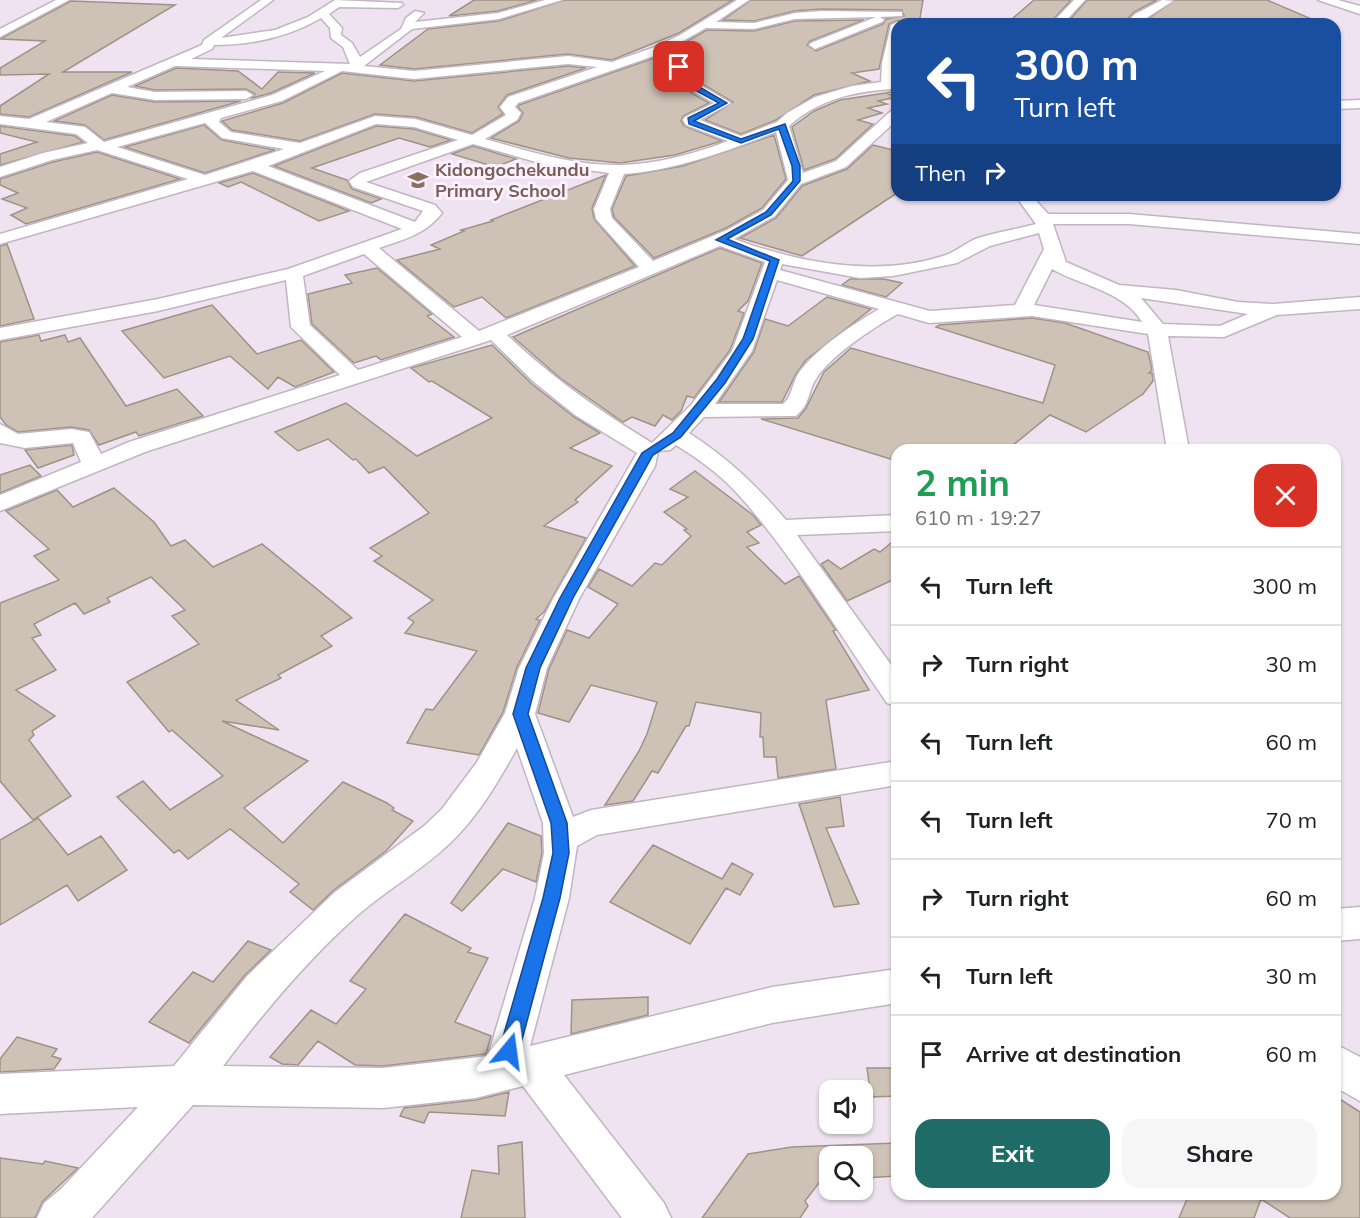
<!DOCTYPE html>
<meta charset="utf-8">
<style>
body{margin:0;font-family:Mulish,sans-serif;background:#f6f6f6;color:#202124;height:100vh;display:flex;flex-direction:column;font-size:22px;white-space:nowrap}
*{box-sizing:border-box;margin:0}
p{font-size:20px;color:#757577}
.icon{flex:none;width:33px;height:33px;fill:none;stroke:currentColor;stroke-width:2;stroke-linecap:round;stroke-linejoin:round}
.map{position:relative;flex:1;overflow:hidden}
.drawer{position:absolute;left:891px;top:444px;width:450px;height:756px;display:flex;flex-direction:column;background:#fff;border-radius:18px;box-shadow:0 2px 4px #0004}
.drawer>*{flex:none}
.banner{position:absolute;left:891px;top:18px;width:450px;height:183px;border-radius:18px;box-shadow:0 2px 4px #0004;background:#1a4fa0;color:#fff;overflow:hidden}
.controls{position:absolute;left:819px;top:1080px;display:grid;gap:12px}
.controls a{display:grid;place-items:center;width:54px;height:54px;border-radius:12px;background:#fff;box-shadow:0 2px 4px #0004;font-size:30px}
.pin{position:absolute;display:grid;place-items:center;width:51px;height:51px;color:#fff;margin:-26px;border-radius:12px;box-shadow:0 3px 9px #0006}
.me{position:absolute;width:66px;margin:-33px;rotate:16deg;stroke-linejoin:round;filter:drop-shadow(0 0 4px #0008)}
.turn{display:flex;align-items:center;gap:21px;height:126px;padding:0 24px;font-size:27px}
.turn .icon{width:78px;height:78px;stroke-width:2.5}
.turn b{display:block;font-size:42px;line-height:51px}
.then{display:flex;align-items:center;height:57px;padding:0 24px;background:#0003;gap:12px;font-size:22px}
.round{display:grid;place-items:center;flex:none;width:63px;height:63px;border-radius:18px;background:#f6f6f6}
.overview{display:flex;align-items:center;justify-content:space-between;height:102px;padding:0 24px}
h1{font-size:36px;font-weight:700;line-height:45px;color:#1e9e55}
.button{display:flex;gap:12px;margin-top:auto;padding:12px 24px}
.button a{flex:1;height:69px;border-radius:18px;background:#1f6b68;color:#fff;font-size:24px;font-weight:700;line-height:69px;text-align:center}
.button a+a{background:#f6f6f6;color:#202124}
ul{padding:0;list-style:none}
li{display:flex;align-items:center;gap:18px;height:78px;padding:0 24px;border-top:2px solid #e0e0e0}
li div{flex:1}
li b{display:block;font-size:22px}
li em{font-style:normal}
.map>svg:first-child{display:block}
.building{fill:#cec1b5;stroke:#9f9287;stroke-width:1.5}
.lines{fill:none;stroke-linecap:round;stroke-linejoin:round}
.street-casing{stroke:#c1b5c2;stroke-width:3}
.secondary-casing{stroke:#c1b5c2;stroke-width:3}
.street{fill:#fff;fill-rule:evenodd}
.secondary{fill:#fff;fill-rule:evenodd}
.route{fill:#1a73e8;stroke:#114b97;stroke-width:1.5}
.labels{text-anchor:middle;stroke-width:6;stroke-linejoin:round;paint-order:stroke}
.far-education-label{font-size:18px;font-weight:bold;fill:#785e54;stroke:#fdf1ff;text-anchor:start}
</style>
<div class="map">
<svg width="1360" height="1218" viewBox="0 0 1360 1218">
<rect width="100%" height="100%" fill="#efe3f1"/>
<path class="building" d="M474,0h63l-39,11 -49,5z
M564,0h169l-54,33 -67,27 -44,-6 -154,15 -34,-4 48,-36 71,-8z
M751,0h172l-3,18 -5,6h-11l-6,-4 -9,4 -10,45 -27,4 18,8 -56,14 -38,25 -35,14 -36,-14 28,-18 -44,-26 -6,-24 -10,-3 34,-19 47,1 41,-10 69,-1 -54,21 -3,4 9,6 67,-27 3,-5 18,-3 -2,-6 -81,-1 -27,2 -40,10 -31,-1z
M1034,0h37l-22,24h-43z
M1087,0h70l-23,12 -11,12h-57z
M1175,0h92l56,24h-182z
M71,1l104,4 -112,67h69l-103,45 -29,-3v-8l49,-32 -49,1v-7l45,-27 -45,-2z
M657,57l12,3 7,24 33,19 -26,13 -2,5 3,5 38,15 -47,14 -55,8 -51,-5 -78,-20 28,-17 4,-8 -5,-6 1,-2z
M568,66l18,2 -79,27 -9,12 5,7 -31,19 -56,-16 -41,-3 -75,27 -68,-11 -10,-9 61,-18 59,-30 72,8z
M176,68l62,3 24,18 16,-17 37,1 -44,20 -19,5 3,-4 -9,-5 -91,1 -20,-4z
M892,92l-6,1 11,4 -19,4 9,3 -19,4 14,5 -24,7 15,4 -38,35 -31,11 -12,-43 22,-16 26,-11z
M112,95l43,7 86,-1 -137,39 -19,-15 -31,-4z
M204,125l18,15 53,10 -70,23 -80,-26z
M0,126l75,10 8,6 -83,23v-11l37,-12 -37,-9z
M376,126l38,3 37,11 -21,7 -31,-9 -87,30 35,12 5,9 29,10 -10,4 -97,-37z
M774,135l12,44 -24,29 -36,20 -72,30 -40,-41 -2,-8 14,-33 57,-10z
M873,145l24,6v42l-95,63 -62,-18 36,-20 26,-32 45,-17z
M473,146l43,13 -21,8 -43,-13z
M97,152l83,27 -154,45 -15,-9 16,-7 -25,-9 16,-6 -18,-8v-6l53,-17z
M253,173l96,38 -30,10 -78,-39 -13,5 -9,-4z
M606,175l-14,33 2,11 41,47 -129,52 -24,-21 -28,10 -57,-47 43,-11 -9,-4 33,-14 -3,-1 32,-9 -2,-1z
M7,244l27,75 -34,7v-80z
M720,248l42,15 -14,38 -10,10 6,2 -14,37 -36,48 -7,-2 -6,15 -9,9 -9,-5 -8,11 -23,-9 -9,5 -63,-44 -47,-41z
M377,268l55,46 -5,2 27,21 -73,23 -5,-4 -22,7 -42,-39 -4,-30 44,-11 -7,-8z
M850,279h34l18,4 -16,14 -44,-12z
M827,297l44,12 -65,51 -10,14 -14,28h-63l35,-50 11,-33 23,7z
M212,305l45,49 44,-14 33,32 -39,15 -17,-10 -10,12 -38,-33 -66,22 -42,-47z
M1032,318l33,5 83,29 4,18 -3,3h3l1,8 -10,13 -57,38 -36,-17 -43,35h-110v11l-136,-42 37,-1 8,-10 18,-36 27,-24 192,55 12,-38 -119,-38 3,-2z
M39,335l2,6 24,-6 3,7 12,-4 46,68 51,-17 26,27 -64,20 -3,-4 -37,13 -10,-15 -18,-3 -53,5 -12,-7 -6,-8v-75z
M492,345l41,40 41,32 26,16 -30,15 42,18 -37,34 3,2 -34,24 42,12 -42,74 -8,7 4,1 -23,47 -14,45 -24,43 -72,-12 19,-34 7,1 44,-59 -72,-18 9,-11 -6,-4 25,-18 -59,-39 8,-5 -12,-8 59,-35 -45,-46 -15,6 -13,-14 -3,1 -25,-21 -30,12 -23,-19 71,-29 71,53 75,-38 -60,-37 -3,1 -18,-14z
M72,445l2,10 -36,13 -13,-18z
M30,465l11,11 -41,17v-18z
M695,471l58,44 8,10 -14,7 12,11 -12,4 38,37 14,-8 37,54 -3,1 36,59 -43,10 10,69 -58,9 -2,-21h-12l-1,-20h-3l1,-24 -65,-11 -7,24h-3l-28,47 -6,-2 -19,30 -28,4 34,-54 8,-17 10,-32 -66,-17 -22,37 -31,-9 11,-44 18,-39 22,8 29,-34 -30,-17 11,-18 33,17 23,-23 7,2 29,-29 -7,-6 3,-1 -23,-17 24,-15 -18,-8z
M114,488l40,34 17,24 14,-6 28,27 49,-23 90,74 -31,18 11,10 -54,29 3,3 -45,22 43,30 -57,-9 86,40 -64,47 39,35 60,-61 44,21 7,5 -2,2 21,11 -27,30 -52,39 -21,20 -23,-18 9,-8 -69,-55 -42,30 -9,-9 -5,3 -57,-56 26,-16 27,29 53,-34 -51,-46 -3,2 -42,-50 72,-38 -27,-28 13,-6 -34,-33 -44,21 3,4 -26,12 -9,-11 -41,21 7,11 -9,3 24,32 -40,20 39,26 -23,15 2,4 -5,5 42,56 -38,24 -33,-39v-178l59,-23 -25,-24 15,-7 -43,-38 51,-21 16,17z
M897,538v40l-50,23 -26,-37 7,-4 13,9 33,-20 6,3z
M840,797l4,29 -18,2 33,76 -25,3 -35,-103z
M38,818l30,37 33,-19 26,34 -49,31 -11,-16 -67,40v-85z
M508,823l33,13 1,17 -6,29 -33,-13 -41,42 -11,-8z
M653,845l69,34 10,-16 21,11 -13,21 -14,-7 -36,56 -80,-42z
M405,914l66,34 -3,4 20,6 -33,64 36,14 -5,18 -103,12 -28,-1 -37,-24 -20,24 -16,-1 -12,-7 41,-47 25,14 30,-35 -16,-8z
M248,941l23,9 -26,25 -56,68 -40,-21 44,-50 20,10z
M648,997v18l-77,19 1,-34z
M17,1037l40,12 -5,7 9,3 -7,10 -54,3v-13z
M867,1068h30v28l-26,1z
M509,1092l-4,24 -76,-4 -5,11 -24,-7 4,-8 72,-8z
M1335,1096l25,16v106h-70l-29,-19 -7,19h-75l10,-24h146z
M522,1142l3,76h-64l11,-48 27,4 -1,-28z
M897,1143v33l-35,2v-22h-32v23h-8l-17,22 3,5 -8,12h-98l46,-64 44,-7z
M0,1158l43,6 2,-3 33,7 -35,33 -8,17h-35z"/>
<g class="lines">
<g class="street-casing">
<path id="street" d="M56,0h13l-69,37v-8z
M261,0h12l-52,38 54,-8 33,-13 27,-17 67,3 1,2 -5,3 -59,-1 -10,7 13,14 -1,7 11,8 8,14 41,-28 5,-11 9,-7 9,2 -9,9 83,-9 47,-13h17l-63,19 -87,10 -48,37 50,5 154,-15 44,6 40,-14 28,-13 57,-35h12l-33,22 38,1 41,-10 26,-2 81,1v4l-22,1 4,3 -2,2 -67,27 -6,-4 2,-2 65,-26 -81,2 -41,10 -48,-1 -39,22 14,3 6,24 44,26 -31,17 41,16 36,-14 10,-9 28,-16 37,-11 29,-4 1,-19 9,-38 6,-3 5,2h-5l-3,57h3v8c-38,1 -79,10 -108,37l14,47 33,-12 56,-51 5,-1v11l-51,47 -45,17 -26,32 -41,23c66,24 144,39 212,16 11,-4 21,-13 32,-17 19,-6 39,-9 58,-14l-21,-29h16l17,19h81l231,20v10l-231,-20h-76l13,38 53,23 57,5 62,12 36,2 86,-7v12l-83,6 -53,22 -56,-1 21,114h-22l-19,-116 -116,-18 -103,7 -31,-9c-24,13 -68,42 -82,65 -9,14 -5,24 -20,37l-92,1 -15,16c40,26 66,51 97,87l111,-5v16l-100,4 100,138v33l-10,-3c-48,-69 -97,-153 -153,-213 -17,-18 -37,-32 -58,-45l-6,5 -12,1 -3,15 -76,133 -32,69 -12,46 38,103 18,-7 306,-49v24l-300,50 -20,11 -8,52 -39,148 242,-59 125,-18v34l-125,20 -208,52 100,128 7,15h-49l-99,-132 -47,12 -93,10 -190,-3 -101,113h-55l7,-15 17,-14 77,-82 -138,7v-40l174,-8 73,-90 88,-84 89,-66 18,-17 35,-47 28,-49 14,-45 34,-69 84,-146 -62,-38 -40,-32 -44,-43 -346,112 -145,59v-16l81,-33 -8,-19 -48,5 -25,-5v-19l18,10 53,-5 18,3 12,22 28,-12 211,-67 -49,-48 -5,-47 -128,31 -158,29v-12l158,-29 130,-30 114,-40 -149,-58 -253,73v-10l188,-55 -91,-29 -45,10 -52,17v-10l43,-14 45,-10 -12,-9 -76,-10v-8l29,3 173,-74 2,-5zM321,18l9,10 1,10 12,9 7,17 -159,-5 21,-10 2,-4c37,0 75,-8 107,-27zM657,55l14,3 6,24 37,21 -29,14 -2,3 3,5 42,16c-33,13 -72,23 -108,24 -45,1 -92,-14 -135,-26l32,-19 4,-7 -6,-6 3,-4zM568,64l29,3 -89,30 -8,10 6,8 -34,20 -57,-16 -40,-3 -75,27 -69,-11 -12,-10 2,-4 61,-17 60,-30 72,8zM175,66h1l149,5 -53,24 -168,47 -19,-15 -39,-5 66,-29 43,7 91,-1 7,-4 -7,-4 -91,1 -28,-5zM205,123l17,15 62,11 -79,26 -88,-28zM376,124l38,3 44,13 -98,33 -11,8 4,6 70,24 -8,11 -147,-56zM776,132l12,48 -25,30 -36,20 -74,31 -41,-43 -2,-9 14,-35c52,-4 103,-23 152,-42zM473,144l70,20 66,9 -15,36 2,10 43,48 -160,64 -100,-83c24,-8 47,-14 63,-35l-7,-8 -69,-23zM1039,233l5,16 -29,56 -85,6 -150,-41 2,-6 78,14 33,-2 64,-13 33,-17zM720,246l45,16 -33,89 -41,54 -39,38c-55,-34 -98,-64 -145,-108zM364,254l98,83 -104,33 -48,-45 -7,-49zM1052,269c29,17 72,22 90,53l-108,-17zM777,280l102,29c-27,16 -59,37 -79,62 -8,10 -7,25 -17,33h-68l37,-53zM1141,298l107,16 -28,12 -57,-2zM517,748l26,75 1,30 -9,45 -47,158 -105,12 -160,-2c41,-54 85,-107 136,-152 29,-25 63,-44 90,-70 29,-27 49,-62 68,-96z
M1074,0h11l-22,24h-12z
M1162,0l11,1 -36,23h-12l10,-10z
M1360,100v8l-25,1v-8z
M1360,907v32l-25,2v-32z
M1335,1044l25,13v44l-25,-14z"/>
</g>
<g class="secondary-casing">
<path id="secondary" d="M1318,0h20l22,6v8z"/>
</g>
<use href="#street" class="street"/>
<use href="#secondary" class="secondary"/>
</g>
<path class="route" d="M679,65l3,2 2,11 43,25 -33,18 47,18 44,-15 15,42v15l-29,34 -44,24 52,21 -26,79 -28,44 -44,54 -28,18 -80,143 -33,70 -12,46 39,109 2,30 -9,45 -41,153 -3,7 -7,3 -7,-3 -3,-7 44,-153 10,-45 -2,-30 -38,-109 13,-46 34,-70 82,-145 31,-20 44,-54 26,-40 27,-78 -54,-21 50,-28 27,-31 -1,-15 -13,-37 -38,14 -52,-19 -1,-6 31,-15 -41,-22 -3,-14z"/>
<defs>
<g id="school-bare" transform="scale(1.62)"><path d="M0-5L7-2L0 1L-7-2ZM-4 1L0 2.5L4 1V4Q0 6-4 4Z" fill="#8d6e63" stroke="#fdf1ff" stroke-width="2.5" paint-order="stroke"/></g>
</defs>
<g fill-rule="evenodd">
<use href="#school-bare" x="418" y="180"/>
</g>
<g class="labels">
<g class="far-education-label">
<text x="435" y="176">Kidongochekundu<tspan x="435" dy="21">Primary School</tspan></text>
</g>
</g>
</svg>
<div class="controls">
<a><svg class="icon" aria-label="sound" viewBox="0 0 24 24"><path d="M4 9h4l5-4v14l-5-4H4zM17 9q2 3 0 6"/></svg></a>
<a><svg class="icon" aria-label="search" viewBox="0 0 24 24"><circle cx="10" cy="10" r="6"/><path d="M15 15l6 6"/></svg></a>
</div>
<div class="pin" style="left:679px;top:67px;background:#d93025"><svg class="icon" aria-label="arrive" viewBox="0 0 24 24"><path d="M6 21V4h12l-3 4 3 4H6"/></svg></div>
<svg class="me" style="left:509px;top:1051px" viewBox="-20 -20 40 40"><path d="M0-17L14 15 0 8-14 15z" fill="#1a73e8" stroke="#fff" stroke-width="4"/></svg>
<div class="banner">
<div class="turn"><svg class="icon" aria-label="left" viewBox="0 0 24 24"><path d="M17 20v-9H6M10 6l-5 5 5 5"/></svg><div><b>300 m</b>Turn left</div></div>
<div class="then">Then<svg class="icon" aria-label="right" viewBox="0 0 24 24"><path d="M7 20v-9h11M14 6l5 5-5 5"/></svg></div>
</div>
<section class="drawer">
<div class="overview"><div><h1>2 min</h1><p>610 m · 19:27</p></div><a class="round" style="background:#d93025;color:#fff"><svg class="icon" aria-label="close" viewBox="0 0 24 24"><path d="M6 6l12 12M18 6L6 18"/></svg></a></div>
<ul>
<li><svg class="icon" aria-label="left" viewBox="0 0 24 24"><path d="M17 20v-9H6M10 6l-5 5 5 5"/></svg><div><b>Turn left</b></div><em>300 m</em></li>
<li><svg class="icon" aria-label="right" viewBox="0 0 24 24"><path d="M7 20v-9h11M14 6l5 5-5 5"/></svg><div><b>Turn right</b></div><em>30 m</em></li>
<li><svg class="icon" aria-label="left" viewBox="0 0 24 24"><path d="M17 20v-9H6M10 6l-5 5 5 5"/></svg><div><b>Turn left</b></div><em>60 m</em></li>
<li><svg class="icon" aria-label="left" viewBox="0 0 24 24"><path d="M17 20v-9H6M10 6l-5 5 5 5"/></svg><div><b>Turn left</b></div><em>70 m</em></li>
<li><svg class="icon" aria-label="right" viewBox="0 0 24 24"><path d="M7 20v-9h11M14 6l5 5-5 5"/></svg><div><b>Turn right</b></div><em>60 m</em></li>
<li><svg class="icon" aria-label="left" viewBox="0 0 24 24"><path d="M17 20v-9H6M10 6l-5 5 5 5"/></svg><div><b>Turn left</b></div><em>30 m</em></li>
<li><svg class="icon" aria-label="arrive" viewBox="0 0 24 24"><path d="M6 21V4h12l-3 4 3 4H6"/></svg><div><b>Arrive at destination</b></div><em>60 m</em></li>
</ul>
<div class="button"><a>Exit</a><a>Share</a></div>
</section>
</div>
